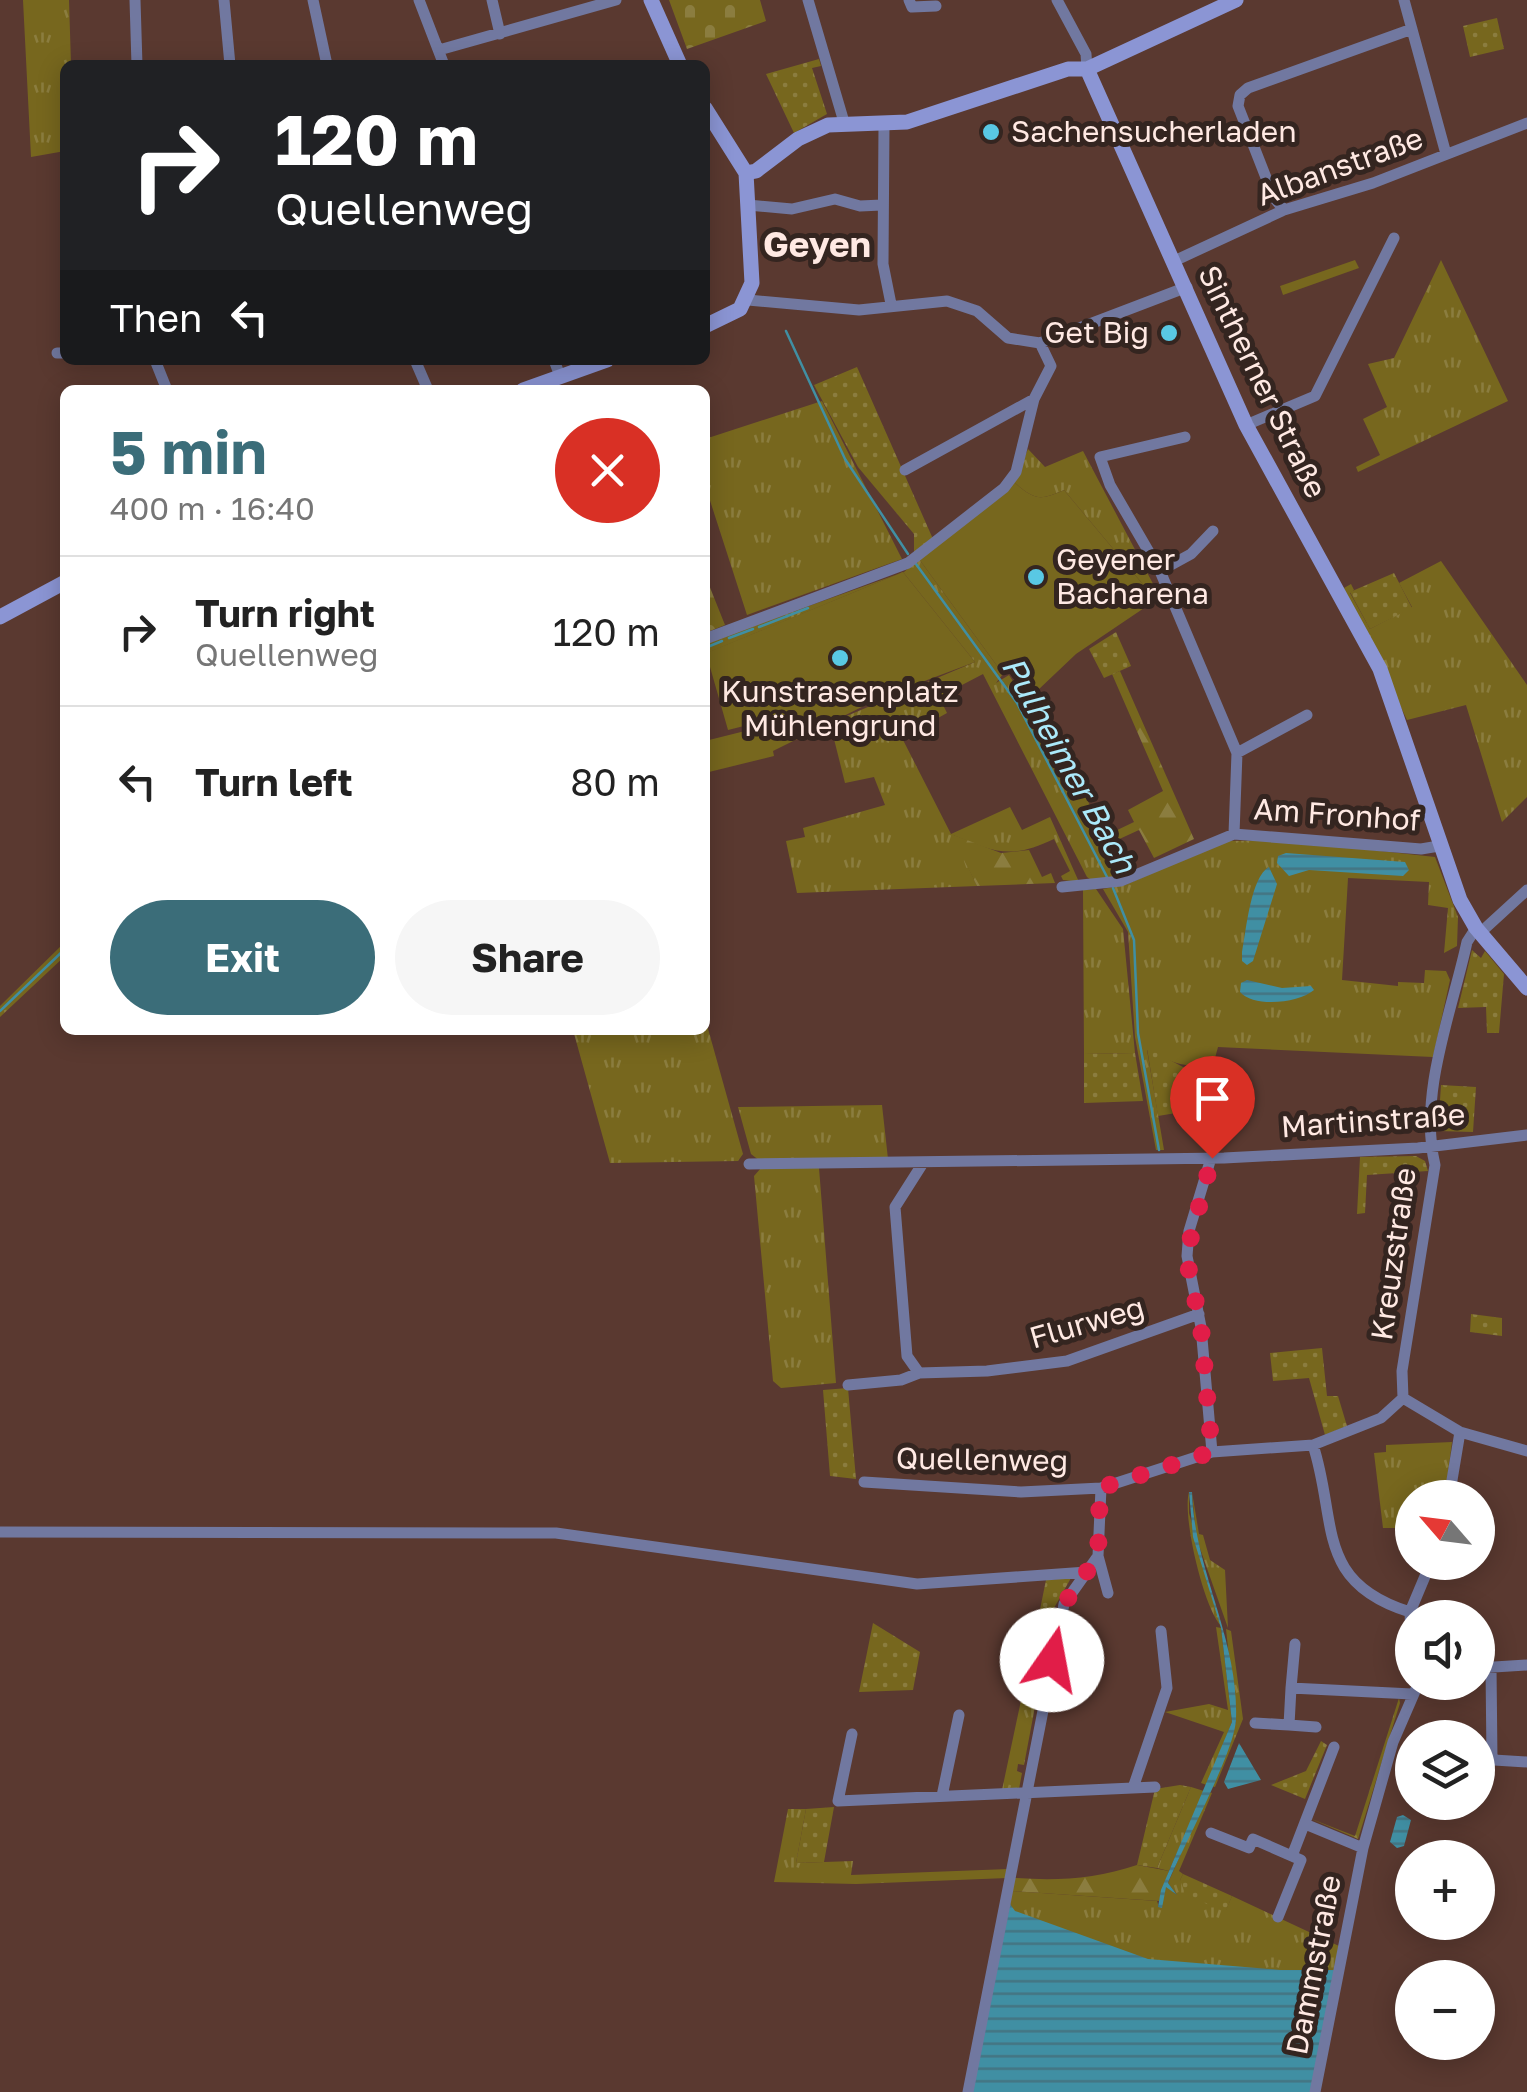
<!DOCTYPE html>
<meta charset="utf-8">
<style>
body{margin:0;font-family:"Golos Text",sans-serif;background:#f6f6f6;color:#222;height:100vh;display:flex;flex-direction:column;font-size:38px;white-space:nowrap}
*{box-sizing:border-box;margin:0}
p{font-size:32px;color:#767676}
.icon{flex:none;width:55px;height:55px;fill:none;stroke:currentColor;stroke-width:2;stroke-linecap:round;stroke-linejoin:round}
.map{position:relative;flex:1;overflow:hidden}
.panel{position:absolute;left:60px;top:385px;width:650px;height:650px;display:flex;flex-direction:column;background:#fff;border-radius:15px;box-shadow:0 5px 25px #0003}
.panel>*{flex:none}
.banner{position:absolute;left:60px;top:60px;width:650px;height:305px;border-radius:15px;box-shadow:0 5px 25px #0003;background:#202124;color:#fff;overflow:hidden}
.needle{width:65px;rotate:298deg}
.fabs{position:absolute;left:1395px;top:1480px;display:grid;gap:20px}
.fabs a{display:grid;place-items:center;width:100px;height:100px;border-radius:50%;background:#fff;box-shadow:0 5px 25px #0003;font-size:50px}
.pin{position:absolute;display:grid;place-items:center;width:85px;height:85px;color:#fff;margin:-102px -42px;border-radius:50% 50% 50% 0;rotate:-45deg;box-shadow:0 0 10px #0007}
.pin .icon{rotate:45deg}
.me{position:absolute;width:110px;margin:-55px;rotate:12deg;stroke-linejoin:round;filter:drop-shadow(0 0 8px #0008)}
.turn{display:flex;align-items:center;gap:35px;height:210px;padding:0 50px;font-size:45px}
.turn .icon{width:130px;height:130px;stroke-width:2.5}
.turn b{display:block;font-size:70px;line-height:85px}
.then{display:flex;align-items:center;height:95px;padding:0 50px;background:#0003;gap:20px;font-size:38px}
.round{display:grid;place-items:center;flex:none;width:105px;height:105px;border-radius:52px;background:#f6f6f6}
.overview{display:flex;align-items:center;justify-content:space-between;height:170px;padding:0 50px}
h1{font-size:60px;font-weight:700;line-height:75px;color:#3b6d79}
.primary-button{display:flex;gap:20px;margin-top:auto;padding:20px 50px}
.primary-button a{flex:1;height:115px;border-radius:60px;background:#3b6d79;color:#fff;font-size:40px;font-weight:700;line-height:115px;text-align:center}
.primary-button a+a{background:#f6f6f6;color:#222}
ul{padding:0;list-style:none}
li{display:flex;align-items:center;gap:30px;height:150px;padding:0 50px;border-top:2px solid #e0e0e0}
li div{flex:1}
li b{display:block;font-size:38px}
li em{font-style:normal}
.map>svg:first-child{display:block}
.grass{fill:url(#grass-tufts)}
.forest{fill:url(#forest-firs)}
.cemetery{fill:url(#cemetery-stones)}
.park{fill:url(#park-dots)}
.pitch{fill:#77671e}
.water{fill:url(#water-rules)}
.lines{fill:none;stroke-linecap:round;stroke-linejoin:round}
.stream{stroke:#408fa3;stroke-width:2.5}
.street{stroke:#7178a0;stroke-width:11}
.secondary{stroke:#8b95d4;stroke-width:15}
.route{stroke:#e11d48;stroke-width:18;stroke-dasharray:0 32.4}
.poi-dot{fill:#59c8e4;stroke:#342520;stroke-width:4}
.labels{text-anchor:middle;stroke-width:10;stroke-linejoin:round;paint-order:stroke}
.poi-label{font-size:30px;fill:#ffe9e3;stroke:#342520;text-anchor:start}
.street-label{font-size:30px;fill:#ffe9e3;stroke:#342520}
.water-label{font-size:32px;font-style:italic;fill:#abe9fa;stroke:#342520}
.quarter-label{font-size:35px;font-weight:bold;fill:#ffe9e3;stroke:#342520}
</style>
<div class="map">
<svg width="1527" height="2092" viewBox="0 0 1527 2092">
<defs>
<pattern id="grass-tufts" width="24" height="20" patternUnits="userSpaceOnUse" patternTransform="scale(2.5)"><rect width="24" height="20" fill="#77671e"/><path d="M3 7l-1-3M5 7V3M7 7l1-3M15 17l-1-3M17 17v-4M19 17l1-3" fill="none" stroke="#8b7d3f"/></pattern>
<pattern id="forest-firs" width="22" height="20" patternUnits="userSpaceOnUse" patternTransform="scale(2.5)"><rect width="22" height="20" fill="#77671e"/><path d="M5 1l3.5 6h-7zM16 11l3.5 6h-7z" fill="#8b7d3f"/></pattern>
<pattern id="cemetery-stones" width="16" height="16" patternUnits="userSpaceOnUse" patternTransform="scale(2.5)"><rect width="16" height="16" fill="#77671e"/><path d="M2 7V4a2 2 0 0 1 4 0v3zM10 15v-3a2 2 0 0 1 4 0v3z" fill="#8b7d3f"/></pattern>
<pattern id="park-dots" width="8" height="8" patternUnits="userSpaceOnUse" patternTransform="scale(2.5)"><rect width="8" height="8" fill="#77671e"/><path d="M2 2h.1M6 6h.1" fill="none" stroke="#8b7d3f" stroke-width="1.8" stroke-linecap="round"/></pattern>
<pattern id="water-rules" width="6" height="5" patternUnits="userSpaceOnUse" patternTransform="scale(2.5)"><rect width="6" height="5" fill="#408fa3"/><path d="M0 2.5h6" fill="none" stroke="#447582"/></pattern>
</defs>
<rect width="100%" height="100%" fill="#5a3930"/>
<path class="grass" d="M23,0h46l2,65h-6v86l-34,6z
M1441,260l67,141 -150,71 -2,-5 24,-12 -17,-36 24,-12 -19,-43 26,-6z
M822,401l80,158 -155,56 -42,-130v-46z
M1028,449l17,18 38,-16 77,146 -4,3 -92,-110c-24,11 -30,10 -50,-8z
M919,559l84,115 -7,9 13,-8c16,25 35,52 48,78l5,-2 48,93 -6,4 14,29 -24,5 -7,-5 -104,-203 -44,23 8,16 -45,25 49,96 59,-27 12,23 28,-13 29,65 -16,-2 -2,-4 9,-5 -16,-32c-44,21 -59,13 -101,-4l24,51 -180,7 -11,-52 19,-4 -2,-9 82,-23 -11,-28 -29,6 -15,-60 145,-61 -72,-90 -198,82v-11l199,-71z
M1441,561l86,124v112l-25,25 -36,-117 -59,15 -63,-132 7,-4 3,6 -4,3 20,36 42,-22 -13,-24z
M1280,840l155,17 23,60 -1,29 -13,7 4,-45 -20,-3 1,-23 -81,-4 -6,102 56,6v-4l26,1 1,-13 21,1 4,9 -17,77 -215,-10 -3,11c-25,16 -44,3 -68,-8l17,100h-8l-21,-113 -7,-105 -25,-43 22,-4 101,-44z
M1096,889l27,40 12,124 -51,1 -1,-164z
M65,942v14l-65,61v-11z
M705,1018l38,136 -5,7 -128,2 -37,-133h132z
M882,1105l6,54 -128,2 -9,-7 -13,-47z
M761,1168h58l17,215 -55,5 -8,-7 -19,-205z
M1452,1442l-7,55 -33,1v27l-13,-4 -2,7h-14l-9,-75 12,-1v-7z
M1189,1492v21l32,113c-17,-18 -39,-109 -32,-134z
M1192,1492l7,42 4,1 7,25 15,10 3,58 -32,-91z
M1216,1627l5,1 11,94 -25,63 -6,-2 23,-51 -59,-20 44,-8 19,6z
M1226,1629l5,2 12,88 -28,68 -5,-1 26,-64z
M1033,1639l15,3 -7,36 -16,2z
M1023,1691l14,5 -13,69 -6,-1 -1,7 5,2 -3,16 -17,1z
M1399,1698l1,5 -42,136 -49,-21 46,18z
M1191,1787l13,4 -35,80 -12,-3z
M1208,1792l4,1 -33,78 4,3 -3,6 46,30 6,-14 107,50 -28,146 -297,-181 -4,-7 2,-13 145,10 2,6 7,-21 11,9 -9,-12z
M788,1809h18l-10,54 57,-2 -2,14 158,-6 -2,9 -151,6 -82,-2z"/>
<path class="forest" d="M1120,671l74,168 -40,19 -15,-28 -24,11 -4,-8 23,-11 -6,-12 35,-19 -51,-117z
M951,834l50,19 28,-3 13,27 9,-4 4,10 -78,3z
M1137,1865l32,6 -10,30 -147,-10 3,-13c43,3 81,1 122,-13z"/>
<path class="cemetery" d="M669,0h91l6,21 -79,28z
M705,575l20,50 -20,8z"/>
<path class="park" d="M1497,18l7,31 -34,8 -7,-31z
M819,59l2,7 -9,2 15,46 -33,19 -28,-59z
M857,367l76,172 -19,14v-19l-56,-67 -44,-82z
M1394,573l18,35 -42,21 -20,-37z
M1116,632l15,34 -27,12 -15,-29z
M1472,950l9,8 4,-7 19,23 -5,59h-12l-1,-26 -28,1z
M1147,1048l36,19 11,-1 -6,45 -30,5z
M1135,1053l8,48 -59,2v-49z
M1441,1085l35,2 -3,45 -35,-1z
M1416,1156l9,5 3,10 -61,4 -2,38 -8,1 3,-57z
M1471,1314l31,4v18l-32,-4z
M1322,1348l5,48h11l9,30 -22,9 -16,-57 -36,3 -3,-28z
M848,1388l8,91 -26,-3 -7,-86z
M1071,1578l-17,30 -6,34 -14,-3 12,-59z
M873,1623l47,29 -7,38 -54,2z
M1321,1741l6,4 -22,54 -34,-14 35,-14z
M1180,1785l11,2 -34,81 -20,-3 18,-76z
M834,1807l-10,55 -28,1 10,-54z
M1183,1874l49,22 -6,15 -40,-15 -6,-16z"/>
<path class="pitch" d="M1355,260l4,8 -76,27 -3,-9z
M1014,482c20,18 26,19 50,8l92,110 -80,54 -39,37 -17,-5 -11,-16 -6,4 -84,-115z
M903,572l72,90 -93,35 -109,54 1,5 -69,17v-32l60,-15 -1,-5 -36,9 -22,-77z"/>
<path class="water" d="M1286,853l119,9 4,8 -6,6 -94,-6 -20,6 -12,-13 1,-7z
M1269,867l8,17 -24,77 -6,4 -5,-4v-9c4,-21 9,-76 27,-85z
M1247,980l35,8 29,-2 3,4c-15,13 -60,18 -74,2l1,-9z
M1189,1492h3c2,78 47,147 44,227 -1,33 -53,127 -68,164l9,12 -11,-8 -4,21 -4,-1 3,-17 71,-168 -11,-94 -28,-91z
M1239,1743l22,37 -33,9 -4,-7z
M1403,1815l8,5 -7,26 -7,2 -7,-6 7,-25z
M1010,1904l5,7 133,48 133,11h54l-24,122h-339z"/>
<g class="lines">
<path class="stream" d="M786,331l59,128 63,95
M916,564l101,139 90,174
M759,627l49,-19
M729,638l24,-9
M705,648l17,-7
M1113,888l21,52 4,93 21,117
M0,1011l65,-62"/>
<path class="street" d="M135,0l2,65
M224,0l6,65
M313,0l14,65
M419,0l25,65
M492,0l8,34
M808,0l36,122
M909,0l3,7 24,-1
M1057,0l29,54 1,15
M1404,0l42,154
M439,50l177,-50
M884,125l-1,139 8,40
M748,205l44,4 43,-10 25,7 22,-1
M1284,210l-10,-12 -36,-92 2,-11 8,-7 164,-59
M1172,262l112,-52 89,-27 154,-60
M748,300l111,10 88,-9 30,10 31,27 32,5 147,-56
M57,353h8
M155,360l12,30
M415,360l13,30
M554,360l6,16
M1246,425l69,-29 79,-158
M1185,437l-85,20 10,28 50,86 77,182 -3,81
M905,470l129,-71
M1160,571l31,-17 22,-23
M705,639l203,-76 96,-75 12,-16 18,-73 17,-33 -11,-23
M1237,753l70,-38
M1062,887l59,-6 113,-47 187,15 18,-3
M1480,933l47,-43
M1211,1158l-22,73 -2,25 14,71 11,125
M923,1163l-28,44 12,149 12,17 68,-2 80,-10 132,-47
M749,1164l475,-6 194,-10 109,-13
M848,1385l53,-5 18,-7
M1403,1398l-1,-27 33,-206c-17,-70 17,-154 32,-223l9,-14
M1403,1398l57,34 67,19
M1313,1445c25,77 1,137 97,167
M864,1482l157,10 80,-4
M1449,1498l11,-66
M0,1532l556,1 361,51 170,-12
M1098,1556l10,37
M1295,1644l-4,44 121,6
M1412,1665l-2,-53 21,-50
M1491,1667l1,93
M1478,1668l49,-3
M1291,1688l-2,37 27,2
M1255,1723l34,2
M852,1734l-14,67 317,-14
M1478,1759l49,3
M1134,1785l33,-97 -6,-57
M942,1796l17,-81
M1426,1809l2,-7
M1305,1824l58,24
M1211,1833l38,15 4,-9 48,21 -23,57
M1292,1856l42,-109
M968,2092l96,-488 34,-48 3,-68 111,-36 101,-7 68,-27 22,-20
M1315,2092l48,-244 30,-106 26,-60"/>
<path class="secondary" d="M651,0l29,65
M1087,69l159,356 134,244 80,231 16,28 51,60
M1087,69l149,-69
M705,108l41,65 6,110 -12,26 -35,17
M746,173l10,-2 42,-32 30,-14 79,-3 161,-53h19
M523,390l84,-30
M0,617l65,-35"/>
</g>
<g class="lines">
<path class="route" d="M1052,1660l12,-56 34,-48 2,-68 112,-36 -11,-125 -15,-71 26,-98"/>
</g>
<g class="poi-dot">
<circle cx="991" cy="132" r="10"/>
<circle cx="1169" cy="333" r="10"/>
<circle cx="1036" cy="577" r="10"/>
<circle cx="840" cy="658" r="10"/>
</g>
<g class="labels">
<g class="poi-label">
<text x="1011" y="142">Sachensucherladen</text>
<text x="1149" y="343" text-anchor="end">Get Big</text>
<text x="1056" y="570">Geyener<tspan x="1056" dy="34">Bacharena</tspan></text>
<text x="840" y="702" text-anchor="middle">Kunstrasenplatz<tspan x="840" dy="34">Mühlengrund</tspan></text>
</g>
<g class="street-label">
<text transform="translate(1340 167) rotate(-20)" y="10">Albanstraße</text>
<text transform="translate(1262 382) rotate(64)" y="10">Sintherner Straße</text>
<text transform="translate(1337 815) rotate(4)" y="10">Am Fronhof</text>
<text transform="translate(1373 1121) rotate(-4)" y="10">Martinstraße</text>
<text transform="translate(1394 1254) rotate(-82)" y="10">Kreuzstraße</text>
<text transform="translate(1087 1323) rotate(-16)" y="10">Flurweg</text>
<text transform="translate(982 1460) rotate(1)" y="10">Quellenweg</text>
<text transform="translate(1314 1965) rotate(-79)" y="10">Dammstraße</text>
</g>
<g class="water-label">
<text transform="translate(1069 765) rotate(61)" y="11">Pulheimer Bach</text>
</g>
<g class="quarter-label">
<text x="817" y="257">Geyen</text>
</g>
</g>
</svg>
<div class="fabs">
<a><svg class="needle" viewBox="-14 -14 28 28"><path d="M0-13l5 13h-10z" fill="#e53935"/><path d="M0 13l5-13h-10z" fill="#767676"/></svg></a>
<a><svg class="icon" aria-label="sound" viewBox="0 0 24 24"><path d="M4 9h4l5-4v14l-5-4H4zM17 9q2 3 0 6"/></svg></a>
<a><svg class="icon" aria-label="layers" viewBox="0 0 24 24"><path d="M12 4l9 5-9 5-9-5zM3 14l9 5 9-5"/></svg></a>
<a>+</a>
<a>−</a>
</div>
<div class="pin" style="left:1212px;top:1158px;background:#d93025"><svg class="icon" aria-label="arrive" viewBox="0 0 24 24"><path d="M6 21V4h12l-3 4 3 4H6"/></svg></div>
<svg class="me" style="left:1052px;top:1660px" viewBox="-20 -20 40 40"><circle r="19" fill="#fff"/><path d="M0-13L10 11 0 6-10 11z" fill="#e11d48"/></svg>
<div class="banner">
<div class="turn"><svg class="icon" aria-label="right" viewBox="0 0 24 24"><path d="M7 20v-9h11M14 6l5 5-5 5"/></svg><div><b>120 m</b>Quellenweg</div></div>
<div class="then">Then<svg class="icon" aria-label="left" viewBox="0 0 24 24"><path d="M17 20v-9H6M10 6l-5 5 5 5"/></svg></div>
</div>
<section class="panel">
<div class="overview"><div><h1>5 min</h1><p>400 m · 16:40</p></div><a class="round" style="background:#d93025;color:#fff"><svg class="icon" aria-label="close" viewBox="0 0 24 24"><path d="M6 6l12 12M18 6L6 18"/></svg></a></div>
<ul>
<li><svg class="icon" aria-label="right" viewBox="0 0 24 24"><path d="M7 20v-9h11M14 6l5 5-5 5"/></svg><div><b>Turn right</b><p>Quellenweg</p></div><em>120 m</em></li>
<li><svg class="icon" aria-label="left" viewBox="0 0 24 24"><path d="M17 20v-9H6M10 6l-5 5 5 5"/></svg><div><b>Turn left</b></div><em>80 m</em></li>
</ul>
<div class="primary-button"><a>Exit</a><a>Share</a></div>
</section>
</div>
